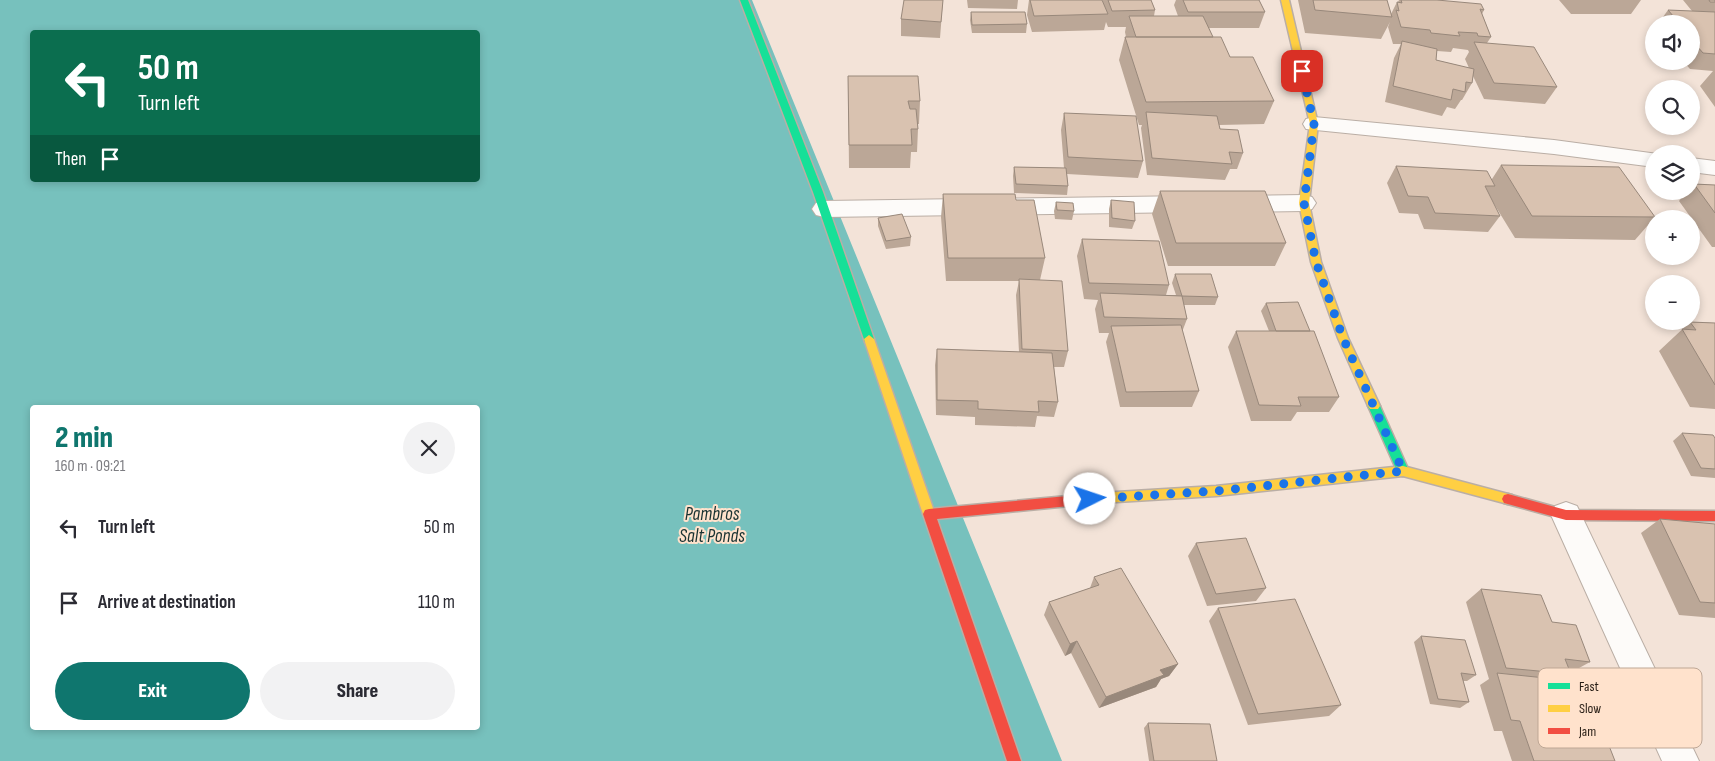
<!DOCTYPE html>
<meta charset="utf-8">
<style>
body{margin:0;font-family:"Sofia Sans Condensed",sans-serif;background:#f2f2f3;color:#2b2b33;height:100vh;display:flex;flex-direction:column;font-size:19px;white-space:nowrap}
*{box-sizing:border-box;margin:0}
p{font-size:16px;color:#7c7c81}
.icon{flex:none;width:28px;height:28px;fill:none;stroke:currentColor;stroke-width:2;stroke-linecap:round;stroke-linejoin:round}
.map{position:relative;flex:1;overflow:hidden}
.drawer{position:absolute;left:30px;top:405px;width:450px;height:325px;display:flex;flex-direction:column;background:#fff;border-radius:5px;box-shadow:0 2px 8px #0003}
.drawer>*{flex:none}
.top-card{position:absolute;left:30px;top:30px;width:450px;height:152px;border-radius:5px;box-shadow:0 2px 8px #0003;background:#0b6e4f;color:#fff;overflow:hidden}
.controls{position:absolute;left:1645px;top:15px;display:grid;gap:10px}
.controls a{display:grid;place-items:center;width:55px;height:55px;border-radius:50%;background:#fff;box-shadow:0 2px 8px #0003;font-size:25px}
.pin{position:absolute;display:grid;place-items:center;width:42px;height:42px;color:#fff;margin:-21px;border-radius:10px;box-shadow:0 2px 8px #0006}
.me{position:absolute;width:55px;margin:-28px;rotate:86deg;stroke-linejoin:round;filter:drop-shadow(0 0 4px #0008)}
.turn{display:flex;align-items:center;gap:18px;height:105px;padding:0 25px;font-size:22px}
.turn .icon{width:65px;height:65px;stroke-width:2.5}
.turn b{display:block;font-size:35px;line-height:42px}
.then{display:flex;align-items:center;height:48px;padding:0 25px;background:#0003;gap:10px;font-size:19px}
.round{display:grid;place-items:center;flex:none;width:52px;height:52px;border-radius:26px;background:#f2f2f3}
.head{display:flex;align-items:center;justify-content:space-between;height:85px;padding:0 25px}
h1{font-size:30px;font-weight:800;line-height:38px;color:#0f766e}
.button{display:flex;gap:10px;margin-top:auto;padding:10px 25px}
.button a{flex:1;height:58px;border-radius:30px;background:#0f766e;color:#fff;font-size:20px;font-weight:800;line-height:58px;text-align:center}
.button a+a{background:#f2f2f3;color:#2b2b33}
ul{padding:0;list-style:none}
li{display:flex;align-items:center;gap:15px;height:75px;padding:0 25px}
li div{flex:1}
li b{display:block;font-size:19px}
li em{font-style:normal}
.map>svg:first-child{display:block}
.water{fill:#77c1bd;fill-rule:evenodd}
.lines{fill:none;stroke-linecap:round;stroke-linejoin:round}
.street-casing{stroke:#baaea5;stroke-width:2}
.fast-casing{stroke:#baaea5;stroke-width:3}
.slow-casing{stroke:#baaea5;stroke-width:3}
.jam-casing{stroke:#baaea5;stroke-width:3}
.street{fill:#fdfbf9;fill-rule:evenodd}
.fast{fill:#16e098;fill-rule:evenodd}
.slow{fill:#ffcf43;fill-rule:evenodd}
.jam{fill:#f24e42;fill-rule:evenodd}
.wall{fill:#bba797;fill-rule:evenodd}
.shaded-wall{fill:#98887b}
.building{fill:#d9c2b0;stroke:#98887b}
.route{stroke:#1a73e8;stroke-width:9;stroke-dasharray:0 16.2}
.labels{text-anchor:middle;stroke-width:4;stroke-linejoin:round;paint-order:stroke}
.water-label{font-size:19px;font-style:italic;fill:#193232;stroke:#ffe2cc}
.key{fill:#ffe2cc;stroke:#bea795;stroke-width:1}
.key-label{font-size:14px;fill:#271d15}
</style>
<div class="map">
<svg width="1715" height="761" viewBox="0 0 1715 761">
<rect width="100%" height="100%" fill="#f3e3d8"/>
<path class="water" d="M0,0h752l310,761h-1062zM32,32h446v148h-446zM32,408h446v320h-446z"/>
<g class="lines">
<g class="street-casing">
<path id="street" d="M1314,117l240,23 104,14h-4v13l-100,-13 -248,-25 -3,-5 3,-5z
M1691,158l24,3v14l-24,-3z
M1304,195l8,2 4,6 -4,6 -8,2 -71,1 -8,-2 -4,-6 4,-6 8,-2z
M1192,196l8,2 4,6 -4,6 -8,2 -368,5 -8,-2 -4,-6 4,-6 8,-2z
M1566,502l11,4 122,255h-37l-111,-246 4,-9z"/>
</g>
<g class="fast-casing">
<path id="fast" d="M740,0h8l75,192 51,147 -1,3h-8l-1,-3 -51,-147z
M1374,401l4,2 2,3 29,65 -2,4 -4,1 -4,-1 -2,-4 -29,-65 2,-3z"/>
</g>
<g class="slow-casing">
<path id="slow" d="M1281,0h8l29,124 -9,79 12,59 27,76 32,68 -2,3h-8l-2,-3 -30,-68 -27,-76 -12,-59 11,-79z
M869,335l5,4 61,175 -2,4 -4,1 -4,-1 -2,-4 -59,-175z
M1403,466l105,28 4,1 2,4 -2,4 -4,1 -105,-28 -187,20 -116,7 -4,-1 -2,-4 2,-4 4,-1 116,-7z"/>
</g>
<g class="jam-casing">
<path id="jam" d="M1100,493l4,1 2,4 -2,4 -4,1 -163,16 84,242h-14l-84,-247 2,-4 4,-1z
M1508,494l58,16 149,1v10l-149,-1 -62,-17 -2,-4 2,-4z"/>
</g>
<use href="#street" class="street"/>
<use href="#fast" class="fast"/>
<use href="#slow" class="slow"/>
<use href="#jam" class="jam"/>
</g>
<path class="wall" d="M943,0l-3,38 -39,-2v-17z
M967,0h51l-1,9 -49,-1z
M1029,0h73l1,1v-1h48l4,10 -1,6h24l-4,-11 2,-5h83l6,12 -6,16h-50l4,9 17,20 44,44 -10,23 -45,1 1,4 23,24 -6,16h-7l-5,11 -78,-5 -6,-47 1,-3h-3l-20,-65 6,-23h1l-1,-5 1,-5h-18l-2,-5 -2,8 -72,2 -5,-17z
M1298,0h89l4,14 6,-12h1l1,-2h38l47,10 -2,4 9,23 -4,6 70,44 -12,17 -61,-5 -11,-23 -1,7 -10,17h-1l-6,9 -8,-2 -5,9 -57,-14 9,-44 7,-14h-8l-5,-17 2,-5 -9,17 -76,-6zM1453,48l15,2 1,2 -4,7 4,9 -33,-8 1,-9 14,1z
M1559,0h82l-10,14h-60z
M1683,0h32v107l-15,-21 13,-15 -23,-2 -7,-8h8v-37h-33l10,-14 24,1z
M971,12l56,12 -1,9h-54l-2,-13z
M848,76l72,25 -1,23h-1v5l-1,23h-6l-1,16h-61z
M1064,113l79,48 -5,17 -71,-4 1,12 -1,9 -53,-2 -1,-17 1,-9 50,1 -3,-38z
M1501,165l154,52 -20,23 -120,-2 -24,-39 9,17 -12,16 -64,-3 -6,-15 -19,-1 -12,-30 9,-17 96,13z
M1694,184l21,1v62h-3l-33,-46 8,-10h4v-4z
M1160,191l126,52 -11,23h-107l-16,-52z
M943,194l73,6 29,58 -5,22 28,71 -4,16h-10l4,35 -4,15 -17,-1 -2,11 -60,-2v-8l-39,-2 -1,-50 2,-16 82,3 -3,-57 3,-14h-73l-5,-64z
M1111,200l24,21 -3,8 -23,-2v-18z
M1056,202l18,9 -2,9 -17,-1 -1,-8z
M878,218l33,19 -1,9 -24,3 -8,-23z
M1082,239l87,46 -3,10h10l-4,-12 3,-9 43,23 -3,8h-31l3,14 -5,13 17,59 -7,16h-72l-14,-65 3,-9h-10l-4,-24 3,-9 -14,-1 -7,-43z
M1266,303l44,28 29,66 -10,15h-32l-6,9h-40l-23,-74 8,-16h33l-8,-20z
M1690,322l25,1v86l-25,-2 -31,-56z
M1682,433l33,5v40l-24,-2 -18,-35z
M1660,519l55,5v94l-36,-3 -38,-82z
M1196,543l70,45 -10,13 -49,5 -19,-50z
M1094,577l84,87 -9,12 -8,3 -5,8 -57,21 -28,-55 -6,3 -21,-41 5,-13 41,-14z
M1481,589l71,33 38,40 -20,11 1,1 -9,6 53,81h-103l-10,-30h-8l-14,-46 9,-6 -23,-77z
M1218,608l123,97 -12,11 -81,9 -39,-104z
M1421,636l55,39 -9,6h-4l6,21 -9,6 -30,-4 -16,-62z
M1148,723l69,38h-68l-5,-33z"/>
<path class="shaded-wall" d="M1077,641l-6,12 -6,3 5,-12z
M1178,664l-9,12 -8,3 -5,8 -57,21 7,-11 54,-27z"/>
<path class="building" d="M904,0h39l-2,22 -40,-3z
M1030,0h72l6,14 -74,2z
M1108,0h43l4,10 -43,1z
M1183,0h76l6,12h-77z
M1313,0h74l5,17 -77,-7z
M1401,0h36l44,4 3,6 -4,-1 11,28 -13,-1 -1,-3 -19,-1 2,4 -29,-3 -1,-3 -29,-3 -5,-17 3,1 -2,-9 5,1z
M1709,0h6v2h-5z
M1668,10l47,2v42l-12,-1 -12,-14v-15h-11z
M971,12h54l2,12 -55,1z
M1129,16h74l10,21h-77z
M1125,37h96l9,20h23l21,44 -128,1z
M1402,41l35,8 -1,11 38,9 -2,14 -6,-1 -1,10 -12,-3 -2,11 -58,-14z
M1474,42l60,5 23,40 -63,-4z
M848,76h70l2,25h-12l2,8h6l2,20h-7l1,16h-63z
M1146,112l71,4 3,13 18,1 5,23 -14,-1 3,12 -80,-6z
M1064,113l72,3 7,45 -75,-4z
M1501,165l118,2 36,50 -123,-1z
M1396,166l91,5 8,15h-10l15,30 -65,-3 -7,-16 -20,-1z
M1014,167l52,1 2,18 -52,-2z
M1694,184l21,1v28z
M1160,191h105l21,52h-110z
M943,194h72l1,6h18l11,58h-97z
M1111,200l23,2 1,19 -23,-3z
M1056,202l17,1 1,8 -17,-1z
M902,214l9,23 -25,4 -8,-23z
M1082,239l77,2 10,44 -80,-2z
M1175,274h36l7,23 -36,-1z
M1019,279l43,2 6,70 -46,-2z
M1100,293l82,3 5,23 -83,-2z
M1298,302l12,29h-34l-10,-28z
M1690,322l25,1v62l-33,-56 14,1z
M1181,325l18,66 -73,1 -15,-66z
M1236,331h78l25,66h-41l3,9 -42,-1z
M937,349l115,4 6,49 -20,-1 1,11 -61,-3v-8l-41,-1z
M1682,433l31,2 2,3v31l-14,-1z
M1660,519l55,5v79l-15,-1z
M1246,538l20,50 -50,6 -20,-51z
M1121,568l57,96 -18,6 4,5 -58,22 -29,-56 -7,3 -21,-42 50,-17 -5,-8z
M1481,589l60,6 11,27 24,3 14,37 -25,-3 6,15 -65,-6z
M1295,599l46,106 -83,9 -40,-106z
M1421,636l44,4 11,35 -15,-2 8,29 -31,-3z
M1497,673l87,9 31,79h-81l-14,-40 -9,-1z
M1148,723l62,1 7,37h-63z"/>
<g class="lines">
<path class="route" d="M1090,499l126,-8 187,-20 -60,-133 -27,-76 -12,-59 10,-79 -12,-53"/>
</g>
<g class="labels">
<g class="water-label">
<text x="712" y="520">Pambros<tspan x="712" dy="22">Salt Ponds</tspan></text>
</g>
</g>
<rect x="1538" y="668" width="164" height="80" rx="8" class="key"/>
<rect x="1548" y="683" width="22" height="6" fill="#16e098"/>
<rect x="1548" y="705" width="22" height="7" fill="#ffcf43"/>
<rect x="1548" y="728" width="22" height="6" fill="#f24e42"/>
<g class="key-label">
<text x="1579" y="691">Fast</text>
<text x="1579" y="713">Slow</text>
<text x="1579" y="736">Jam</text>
</g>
</svg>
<div class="controls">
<a><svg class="icon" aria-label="sound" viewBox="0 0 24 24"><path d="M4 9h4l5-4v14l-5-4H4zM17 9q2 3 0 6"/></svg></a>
<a><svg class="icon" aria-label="search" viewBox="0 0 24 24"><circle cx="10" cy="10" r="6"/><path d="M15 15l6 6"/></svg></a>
<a><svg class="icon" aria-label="layers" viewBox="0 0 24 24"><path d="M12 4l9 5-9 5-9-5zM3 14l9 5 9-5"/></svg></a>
<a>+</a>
<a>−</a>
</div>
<div class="pin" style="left:1302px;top:71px;background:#d93025"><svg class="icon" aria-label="arrive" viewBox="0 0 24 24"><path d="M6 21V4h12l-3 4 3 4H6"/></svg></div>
<svg class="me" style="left:1090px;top:499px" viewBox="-20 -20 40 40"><circle r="19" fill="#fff"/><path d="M0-13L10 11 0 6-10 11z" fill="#1a73e8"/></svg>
<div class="top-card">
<div class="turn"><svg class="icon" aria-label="left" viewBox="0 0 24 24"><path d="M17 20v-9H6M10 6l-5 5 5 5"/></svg><div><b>50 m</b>Turn left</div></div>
<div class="then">Then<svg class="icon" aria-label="arrive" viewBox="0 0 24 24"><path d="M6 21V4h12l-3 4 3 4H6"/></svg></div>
</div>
<section class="drawer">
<div class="head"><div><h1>2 min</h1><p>160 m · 09:21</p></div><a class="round"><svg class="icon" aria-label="close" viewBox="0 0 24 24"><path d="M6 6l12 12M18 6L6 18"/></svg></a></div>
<ul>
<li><svg class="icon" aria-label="left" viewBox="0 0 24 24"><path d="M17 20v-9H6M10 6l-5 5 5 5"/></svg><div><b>Turn left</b></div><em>50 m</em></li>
<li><svg class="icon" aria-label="arrive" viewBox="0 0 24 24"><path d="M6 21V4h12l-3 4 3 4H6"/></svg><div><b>Arrive at destination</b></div><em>110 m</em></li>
</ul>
<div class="button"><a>Exit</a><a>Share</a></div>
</section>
</div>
